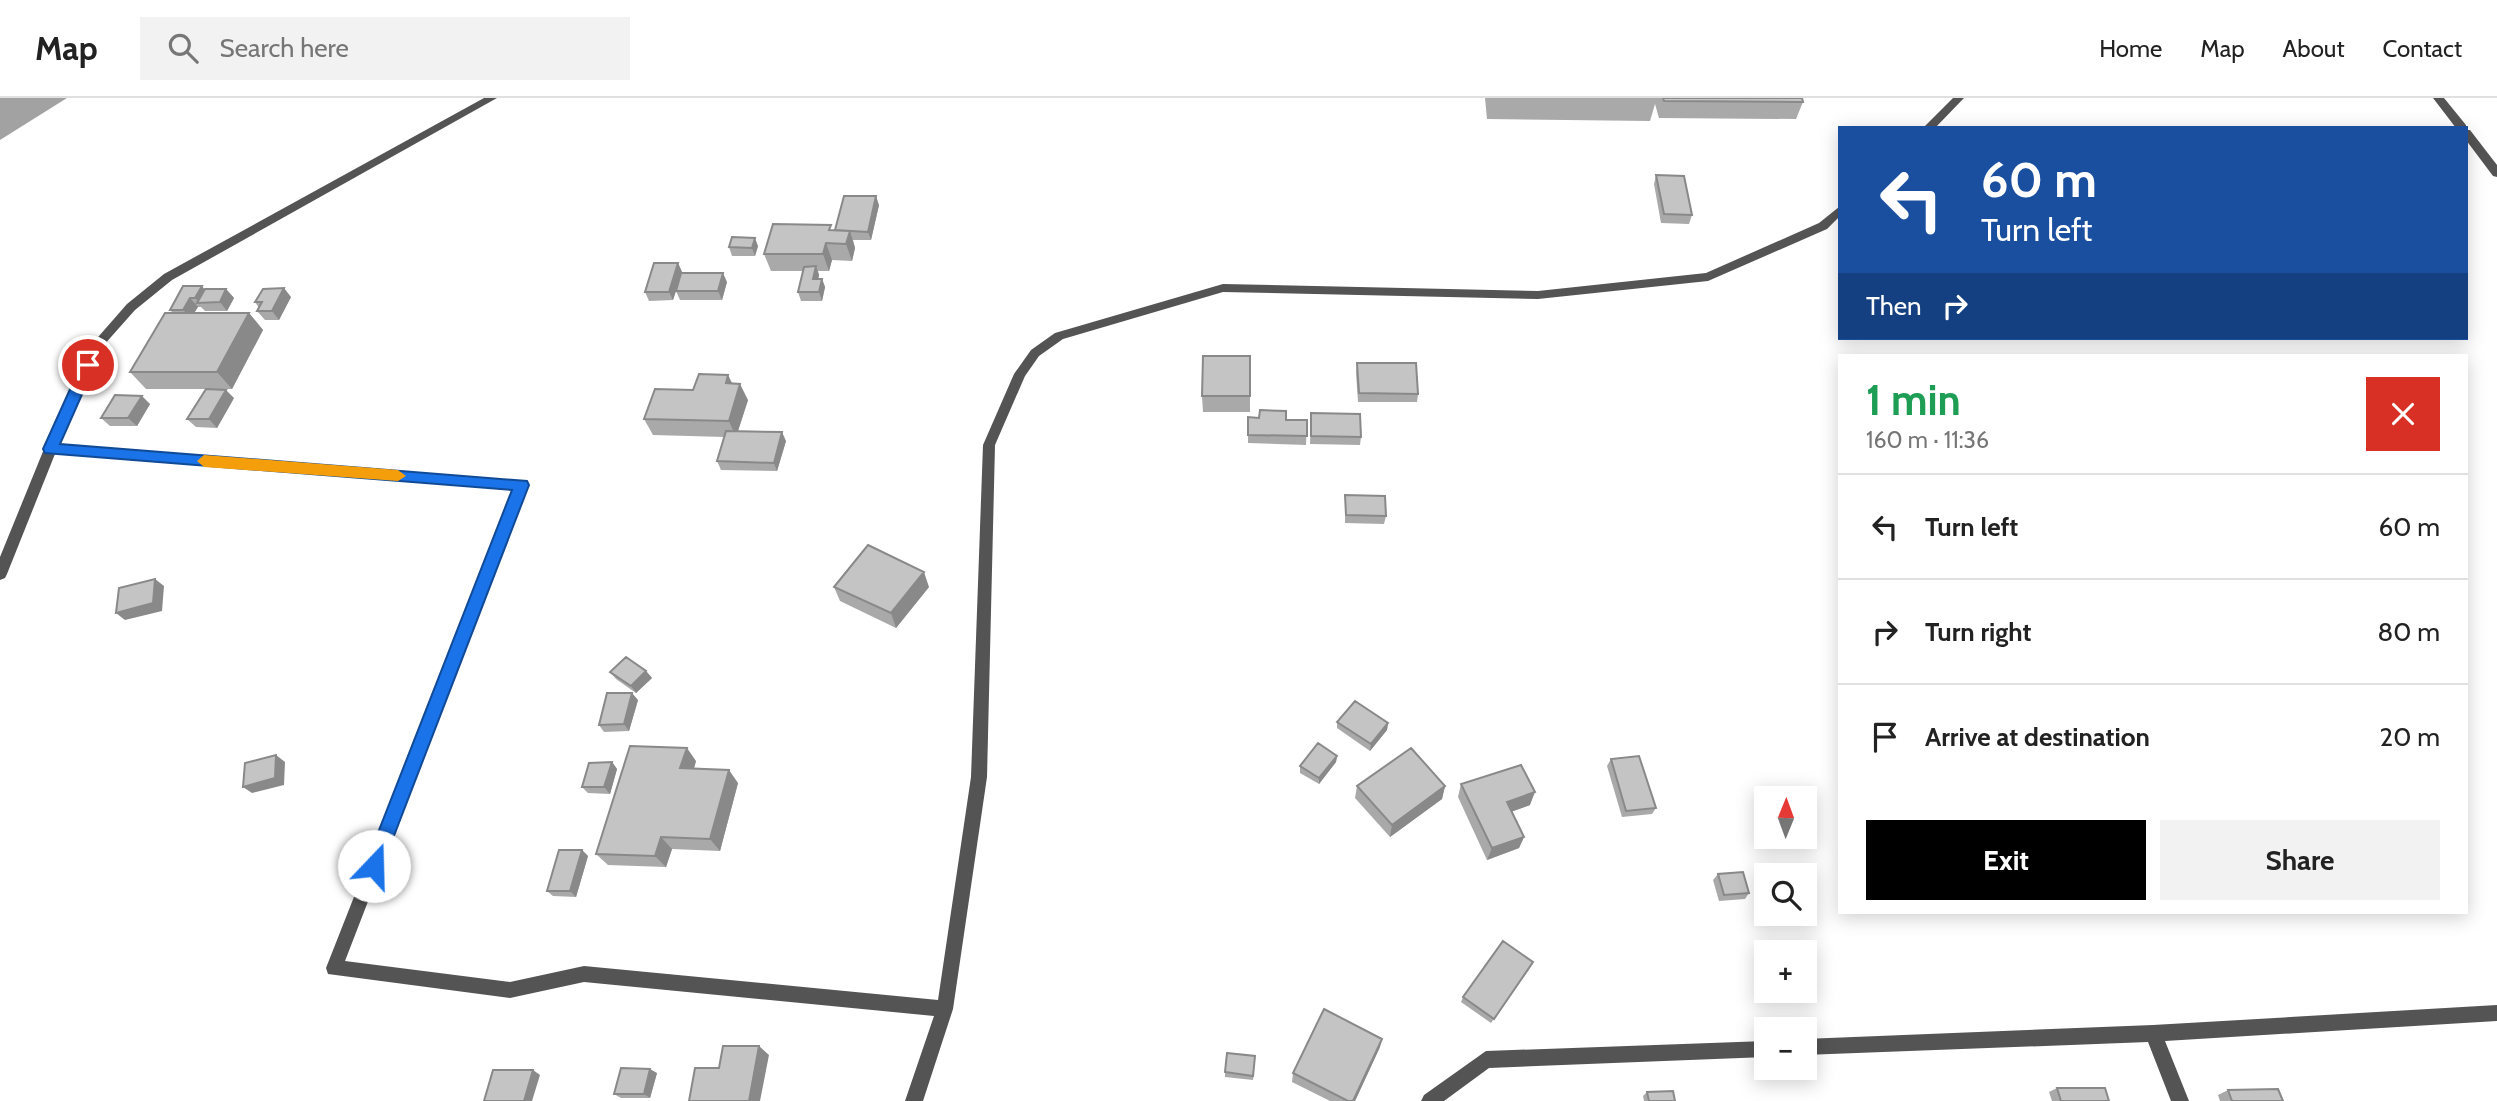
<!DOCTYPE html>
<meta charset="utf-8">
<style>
body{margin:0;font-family:Cabin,sans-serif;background:#f2f2f2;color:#222;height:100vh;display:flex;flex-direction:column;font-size:26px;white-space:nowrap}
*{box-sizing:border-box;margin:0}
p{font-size:23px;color:#767676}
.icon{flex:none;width:38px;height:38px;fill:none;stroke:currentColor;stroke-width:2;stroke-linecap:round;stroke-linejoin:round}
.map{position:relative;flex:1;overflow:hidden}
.side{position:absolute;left:1838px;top:256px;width:630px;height:560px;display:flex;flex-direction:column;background:#fff;border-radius:0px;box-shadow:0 4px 18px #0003}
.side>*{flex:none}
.guide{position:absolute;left:1838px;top:28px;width:630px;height:214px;border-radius:0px;box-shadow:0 4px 18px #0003;background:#1a4fa0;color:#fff;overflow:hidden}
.needle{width:46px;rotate:1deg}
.fabs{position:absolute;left:1754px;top:688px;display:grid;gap:14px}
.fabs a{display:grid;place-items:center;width:63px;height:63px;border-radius:0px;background:#fff;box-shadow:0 4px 18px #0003;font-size:35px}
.pin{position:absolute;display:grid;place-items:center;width:60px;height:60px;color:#fff;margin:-30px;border:4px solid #fff;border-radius:50%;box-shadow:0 2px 7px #0007}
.me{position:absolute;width:77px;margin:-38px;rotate:21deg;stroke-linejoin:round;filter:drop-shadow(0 0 5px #0008)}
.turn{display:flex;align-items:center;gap:24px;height:147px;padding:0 28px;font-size:32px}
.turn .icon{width:91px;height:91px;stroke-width:2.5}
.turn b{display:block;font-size:49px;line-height:60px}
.then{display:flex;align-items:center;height:66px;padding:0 28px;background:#0003;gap:14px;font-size:26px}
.round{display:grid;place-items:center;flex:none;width:74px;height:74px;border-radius:0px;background:#f2f2f2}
.summary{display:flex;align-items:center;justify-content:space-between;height:119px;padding:0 28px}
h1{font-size:42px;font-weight:700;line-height:52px;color:#1e9e55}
.action{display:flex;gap:14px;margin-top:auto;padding:14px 28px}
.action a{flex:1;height:80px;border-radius:0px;background:#000;color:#fff;font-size:28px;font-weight:700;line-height:80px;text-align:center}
.action a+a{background:#f2f2f2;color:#222}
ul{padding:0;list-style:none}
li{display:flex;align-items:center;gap:21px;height:105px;padding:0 28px;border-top:2px solid #e0e0e0}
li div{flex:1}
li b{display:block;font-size:26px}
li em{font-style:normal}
header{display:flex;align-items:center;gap:42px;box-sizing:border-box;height:98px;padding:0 35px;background:#fff;border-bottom:2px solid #e0e0e0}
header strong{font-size:33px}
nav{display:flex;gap:38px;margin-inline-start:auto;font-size:24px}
.search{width:490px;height:63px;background:#f2f2f2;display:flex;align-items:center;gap:18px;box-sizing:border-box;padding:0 24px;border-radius:0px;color:#767676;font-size:26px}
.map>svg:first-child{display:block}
.water{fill:#a2a2a2}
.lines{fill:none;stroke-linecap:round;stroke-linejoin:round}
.minor{fill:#545454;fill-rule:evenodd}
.wall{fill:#a9a9a9}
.shaded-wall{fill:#898989}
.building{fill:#c4c4c4;stroke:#898989;stroke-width:2}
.route{fill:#1a73e8;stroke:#114b97;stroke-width:2}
.slow{fill:#f59e0b}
</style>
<header>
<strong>Map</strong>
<div class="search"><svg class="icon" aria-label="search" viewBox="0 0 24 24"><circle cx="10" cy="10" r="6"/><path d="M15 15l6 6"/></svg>Search here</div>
<nav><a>Home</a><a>Map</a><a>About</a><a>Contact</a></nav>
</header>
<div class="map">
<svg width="2497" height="1003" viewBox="0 0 2497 1003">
<rect width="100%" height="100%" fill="#fff"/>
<path class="water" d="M0,0h67l-67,42z"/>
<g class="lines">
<path class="minor" d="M484,0h13l-325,182 -37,30 -32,36 -44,99 468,36 2,4 -184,476 165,21 74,-16 354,34 33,-223 12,-332 31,-71 17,-24 24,-17 168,-49 315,7 168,-18 113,-50 20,-16v10l-12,12 -119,52 -170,18 -315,-7 -160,47 -24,17 -14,20 -30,69 -8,332 -34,232 -30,92h-18l29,-85 -350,-34 -74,16 -182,-24 -2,-6 188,-478 -459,-36 -48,120 -2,4 -5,2v-23l44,-108 48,-105 35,-40 37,-30z
M1953,0h11l-29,30h-12z
M2433,0h11l22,27v5h4l27,35v12l-4,-1 -27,-36v-12h-10z
M2497,907v16l-332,20 24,60h-18l-23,-59 -344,13v-16l349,-14z
M1766,943v16l-277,11 -45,33h-23l3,-6 62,-44z"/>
</g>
<path class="wall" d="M1485,0h317l1,4 -7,17 -137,-1 -4,-14 -5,17 -163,-2z
M1656,77l36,40 -3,9 -28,-1 -7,-39z
M879,107l-8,35h-18l2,8 -3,13 -20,-1 -3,11h-11l1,4 -1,4h4l3,8 -3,14h-21l-3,-9 5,-21h-32l-7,-17 71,-24z
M758,148l-3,10h-23l-3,-9z
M678,165l4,9 -1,1 46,9 -5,18h-42l-4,-9 4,-12 -7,21 -24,1 -4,-9z
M226,191l8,9 -7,13h-22l-4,-4h-3l-4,6h55l14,17 -31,59h-86l-16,-17 43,-59 -3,-3 35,-20z
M291,199l-12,23h-14l-8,-9 2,-3 -4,-6z
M1250,258v56h-47l-1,-16z
M1357,265l61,31 -1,8h-59l-2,-30z
M693,292l55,10 -10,31 48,10 -9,30 -56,-1 -4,-9 8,-24 -72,-2 -9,-16z
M234,300l-17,30 -21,-1 -9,-8z
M150,306l-13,22h-27l-9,-8z
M1311,315l50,24 -1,8 -50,-1z
M1248,319l38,3h21l-1,25 -58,-2z
M1345,397l41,21 -2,8 -39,-1z
M834,489h95l-33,41 -56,-27z
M646,573l6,7 -16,15 -20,-14 -6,-7z
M638,602l-9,31 -25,1 -5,-7z
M1337,624l51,1 -1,7 -17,21 -33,-23z
M1337,658l-1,6 -17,22 -19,-11v-7z
M1611,661l45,49 -4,6 -30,3 -15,-51z
M696,663l-2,8 44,14 -18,68 -48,-2 -6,18 -58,-2 -12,-11z
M612,664l5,7 -7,25 -22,-1 -6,-6z
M1461,686l69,21 -19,7 13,25 -5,11 -32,12 -29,-63z
M1357,688h88l-3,13 -52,38 -35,-39z
M582,752l6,6 -12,41 -23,-1 -6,-5z
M1718,776l31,19 -4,6 -26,2 -6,-21z
M1530,870l-39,55 -30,-21 2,-5z
M1380,949l-25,54h-25l-38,-19 1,-9z
M1255,958l-2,24 -28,-3v-5z
M657,975l-7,25h-29l-7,-4z
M2057,990l52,13h-57l-3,-9z
M2228,992l55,11h-63l-2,-6z
M1647,994l28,9h-31l-1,-5z"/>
<path class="shaded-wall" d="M876,98l3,9 -8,35 -3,-8z
M850,133l5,17 -3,13 -6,-17z
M755,140l3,8 -3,10 -3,-8z
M826,145l6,17 -3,11 -6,-17z
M678,165l4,9 -9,28 -4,-8z
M816,168l3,9 -2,12 -4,-8z
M723,175l4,9 -5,18 -4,-9z
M822,181l3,8 -3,14 -3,-9z
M202,188l7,9 -10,7 -4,-4z
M284,190l7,9 -12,23 -7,-9z
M226,191l8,9 -7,13 -7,-9z
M190,200l8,9 -7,11 -8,-8z
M249,215l14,17 -31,59 -15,-17z
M728,277l8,16 -10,-8z
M740,286l8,16 -12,37 -7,-16z
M226,292l8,8 -17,30 -8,-9z
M142,298l8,8 -13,22 -9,-8z
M782,334l4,9 -9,30 -3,-8z
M924,474l5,15 -33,41 -5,-15z
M155,481l9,7 -2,25 -37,9 -9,-7z
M646,573l6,7 -16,15 -5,-7z
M632,595l6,7 -9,31 -5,-7z
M1388,625l-1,7 -17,21 1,-7z
M687,650l9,13 -6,20 -10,-13z
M276,657l9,7 -1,23 -32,8 -9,-6z
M1337,658l-1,6 -17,22v-6z
M612,664l5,7 -7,25 -6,-7z
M729,672l9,13 -18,68 -10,-12z
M1445,688l-3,13 -52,38 2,-12z
M1535,694l-5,13 -28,10 5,-13z
M661,739l11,12 -6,18 -11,-11z
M1524,739l-5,11 -32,12 5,-12z
M582,752l6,6 -12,41 -6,-6z
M1382,941l-2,8 -25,54h-2z
M759,948l10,9 -9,46h-11z
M650,971l7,4 -7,25 -6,-4z
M533,972l7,5 -8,26h-8z"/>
<path class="building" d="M1663,0h139l1,4 -139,-1z
M1656,77l28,1 8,39 -28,-1z
M844,98h32l-8,36 -33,-2z
M773,126l58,1 -2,5 21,1 -4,13 -20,-1 -3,11h-59z
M732,139l23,1 -3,10 -23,-1z
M654,165h24l-9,29h-24z
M816,168l-3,13h9l-3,13h-21l6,-25z
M681,175h42l-5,18h-42z
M183,188h19l-7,12h-5l-7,12h-13z
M284,190l-12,23h-15l5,-9h-7l8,-13z
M205,191h21l-6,13 -23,1z
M165,215h84l-32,59h-87z
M1203,258h47v40h-48z
M1357,265h59l2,31 -59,-1z
M699,276l29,1 -2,8 14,1 -11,37 -85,-2 11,-30 38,1z
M206,291l20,1 -17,29h-22z
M115,297l27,1 -14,22h-27z
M1260,312l26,1v9h21v16l-59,-1v-18l11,1z
M1311,315l49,1 1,23 -50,-1z
M726,333l56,1 -8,31 -57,-2z
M1345,397l40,1 1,20 -40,-1z
M868,447l56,27 -33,41 -57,-26z
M155,481l-2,24 -37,10 3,-25z
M626,559l20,14 -15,15 -21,-14z
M607,595h25l-8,31 -25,1z
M1355,603l33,22 -17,21 -34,-22z
M1318,645l19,13 -18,22 -19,-12z
M630,648l57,2 -7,20 49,2 -19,69 -49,-2 -6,19 -59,-2z
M1411,650l34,38 -53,39 -35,-39z
M276,657l-1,23 -32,9 2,-24z
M1639,658l17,52 -30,3 -15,-52z
M612,664l-8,25h-22l7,-24z
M1521,667l14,27 -28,10 17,35 -32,11 -31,-64z
M559,752h23l-12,41h-23z
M1743,774l6,21 -25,2 -6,-21z
M1503,843l30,21 -39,57 -31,-22z
M1324,911l58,30 -29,62h-5l-55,-28z
M723,948h36l-10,55h-60l6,-33h24z
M1227,955l28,3 -2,20 -28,-4z
M621,970l29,1 -6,25h-30z
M493,972h40l-9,31h-40z
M2057,990h48l4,13h-48z
M2278,991l5,12h-51l-4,-11z
M1673,993l2,10h-26l-2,-9z"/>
<path class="route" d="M88,262l7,5 -35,79 467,37 2,4 -149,387 -6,2 -7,-2 -2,-6 147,-376 -467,-37 -2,-4 38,-84z"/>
<path class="slow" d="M204,357l194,15 8,6 -8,5 -194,-14 -7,-6z"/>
</svg>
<div class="fabs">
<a><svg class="needle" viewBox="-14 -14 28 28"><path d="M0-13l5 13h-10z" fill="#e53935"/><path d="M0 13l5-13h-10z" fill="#767676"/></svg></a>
<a><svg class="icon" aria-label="search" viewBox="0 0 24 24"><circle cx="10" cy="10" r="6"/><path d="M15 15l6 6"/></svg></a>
<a>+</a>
<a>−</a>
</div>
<div class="pin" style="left:88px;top:267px;background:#d93025"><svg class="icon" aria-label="arrive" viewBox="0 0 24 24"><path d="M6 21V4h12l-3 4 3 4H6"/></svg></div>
<svg class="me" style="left:374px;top:768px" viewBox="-20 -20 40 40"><circle r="19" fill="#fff"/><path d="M0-13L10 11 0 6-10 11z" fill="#1a73e8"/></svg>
<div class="guide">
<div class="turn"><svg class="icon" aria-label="left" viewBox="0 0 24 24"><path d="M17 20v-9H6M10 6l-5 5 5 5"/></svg><div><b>60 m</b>Turn left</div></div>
<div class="then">Then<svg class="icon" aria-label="right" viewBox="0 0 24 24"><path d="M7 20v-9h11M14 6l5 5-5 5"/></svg></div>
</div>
<section class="side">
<div class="summary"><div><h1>1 min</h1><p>160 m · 11:36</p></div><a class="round" style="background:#d93025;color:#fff"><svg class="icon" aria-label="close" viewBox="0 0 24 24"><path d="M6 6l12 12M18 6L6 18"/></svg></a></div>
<ul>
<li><svg class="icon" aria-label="left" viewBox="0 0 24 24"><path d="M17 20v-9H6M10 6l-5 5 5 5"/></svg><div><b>Turn left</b></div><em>60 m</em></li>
<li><svg class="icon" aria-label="right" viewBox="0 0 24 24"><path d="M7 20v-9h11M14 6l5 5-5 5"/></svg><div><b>Turn right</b></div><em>80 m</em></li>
<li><svg class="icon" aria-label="arrive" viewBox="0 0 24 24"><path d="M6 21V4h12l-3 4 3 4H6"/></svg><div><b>Arrive at destination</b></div><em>20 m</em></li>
</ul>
<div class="action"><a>Exit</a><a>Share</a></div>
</section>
</div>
